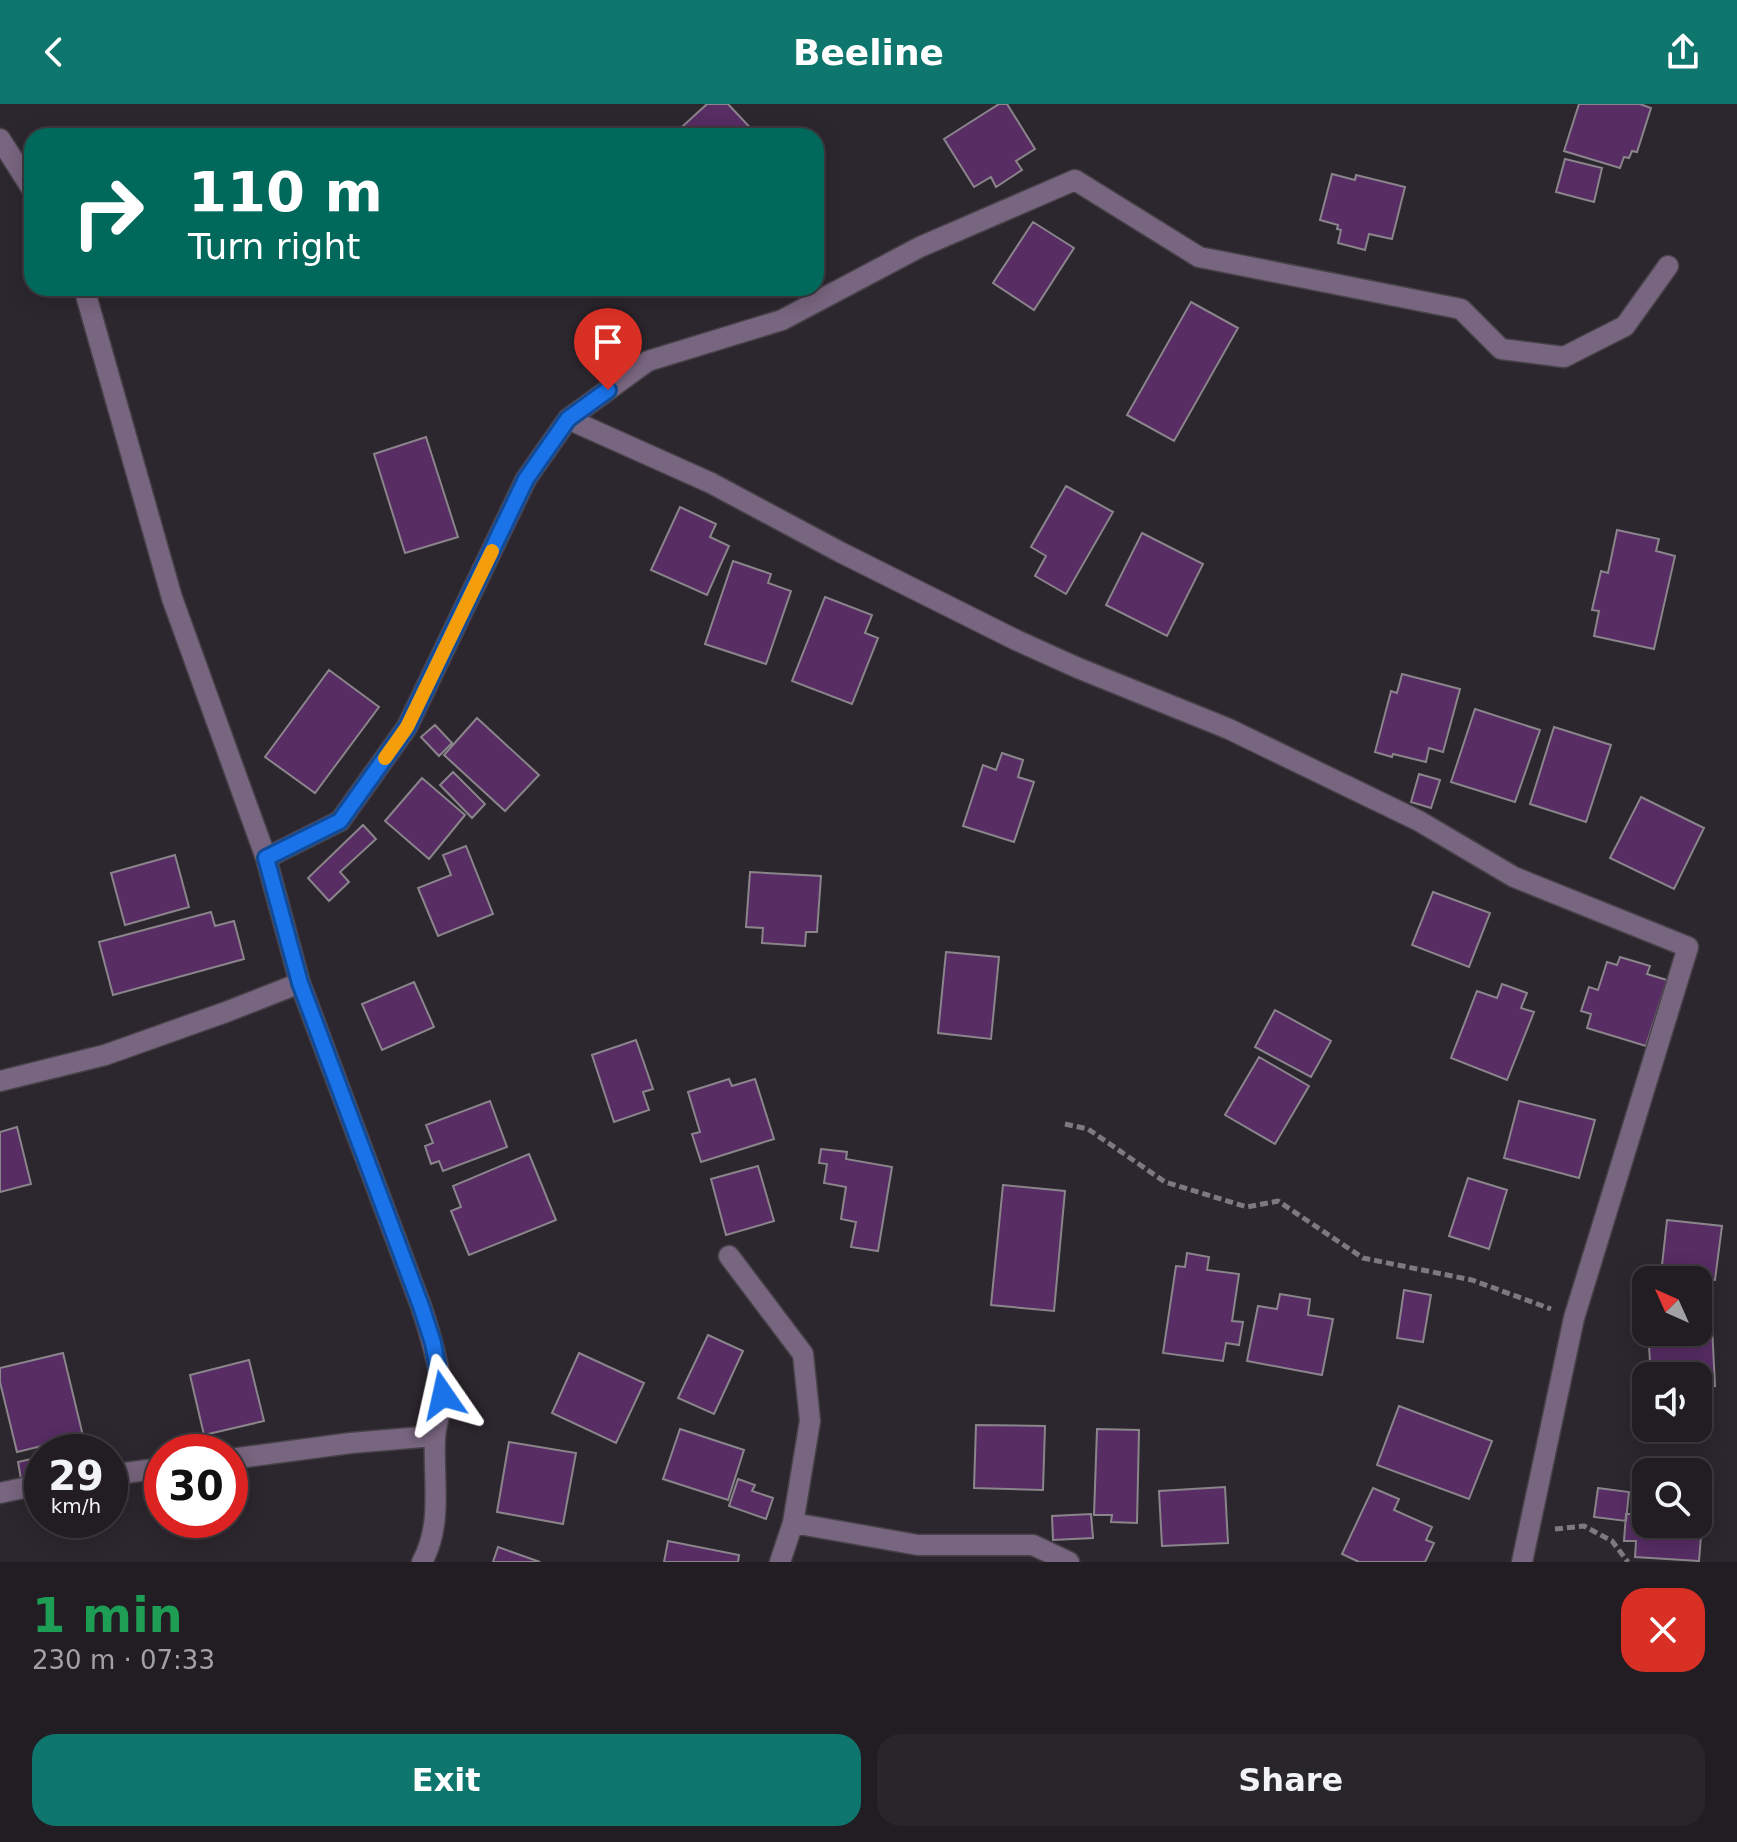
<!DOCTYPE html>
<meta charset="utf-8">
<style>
body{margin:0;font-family:"DejaVu Sans",sans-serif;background:#29262a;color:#f1f3f6;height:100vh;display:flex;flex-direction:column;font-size:30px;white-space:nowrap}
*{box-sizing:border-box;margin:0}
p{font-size:26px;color:#a2a2a5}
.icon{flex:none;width:44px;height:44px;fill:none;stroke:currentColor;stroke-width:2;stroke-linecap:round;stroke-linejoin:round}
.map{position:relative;height:1458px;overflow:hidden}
.details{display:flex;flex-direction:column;background:#211d22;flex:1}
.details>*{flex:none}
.guide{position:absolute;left:24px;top:24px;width:800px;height:168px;border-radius:24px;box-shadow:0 4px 20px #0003,0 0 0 2px #3e3b40;background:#00695c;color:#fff;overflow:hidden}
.needle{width:52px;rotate:315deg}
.controls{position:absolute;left:1632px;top:1162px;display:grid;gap:16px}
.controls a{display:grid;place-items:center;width:80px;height:80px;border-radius:16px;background:#211d22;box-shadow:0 4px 20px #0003,0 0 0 2px #3e3b40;font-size:40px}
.speed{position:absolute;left:24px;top:1330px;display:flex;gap:16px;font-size:40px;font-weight:700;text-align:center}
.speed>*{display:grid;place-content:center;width:104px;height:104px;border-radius:50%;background:#211d22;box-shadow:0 4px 20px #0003,0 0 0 2px #3e3b40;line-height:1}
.speed small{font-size:20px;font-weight:400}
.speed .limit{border:12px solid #d22;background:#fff;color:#111}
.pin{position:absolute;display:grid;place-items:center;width:68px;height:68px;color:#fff;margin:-82px -34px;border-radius:50% 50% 50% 0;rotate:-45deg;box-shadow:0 0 8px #0007}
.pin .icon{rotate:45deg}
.me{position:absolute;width:88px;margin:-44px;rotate:349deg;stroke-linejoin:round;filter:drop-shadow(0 0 6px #0008)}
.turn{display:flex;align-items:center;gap:28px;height:168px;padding:0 32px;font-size:36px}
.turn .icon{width:104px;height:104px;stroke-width:2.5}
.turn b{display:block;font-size:56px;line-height:68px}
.round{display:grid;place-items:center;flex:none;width:84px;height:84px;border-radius:24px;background:#29262a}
.head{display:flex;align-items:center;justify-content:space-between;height:136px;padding:0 32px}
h1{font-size:48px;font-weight:800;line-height:60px;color:#1e9e55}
.cta{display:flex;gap:16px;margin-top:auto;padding:16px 32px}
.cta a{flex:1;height:92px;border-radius:24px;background:#0f766e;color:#fff;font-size:32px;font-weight:800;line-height:92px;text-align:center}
.cta a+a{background:#29262a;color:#f1f3f6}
header{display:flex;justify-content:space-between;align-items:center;height:104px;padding:0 32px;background:#0f766e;color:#fff;font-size:36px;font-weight:800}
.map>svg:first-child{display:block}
.building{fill:#572d64;stroke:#8a848b;stroke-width:2}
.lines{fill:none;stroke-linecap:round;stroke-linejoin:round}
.minor-casing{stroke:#474249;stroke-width:23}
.path{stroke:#7d797f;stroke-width:5;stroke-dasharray:8 4;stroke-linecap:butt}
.minor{stroke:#78657f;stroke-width:20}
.route-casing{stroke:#114b97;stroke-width:20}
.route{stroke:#1a73e8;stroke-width:14}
.slow{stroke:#f59e0b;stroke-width:14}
</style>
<header><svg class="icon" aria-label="back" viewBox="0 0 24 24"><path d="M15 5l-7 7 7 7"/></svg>Beeline<svg class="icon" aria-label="share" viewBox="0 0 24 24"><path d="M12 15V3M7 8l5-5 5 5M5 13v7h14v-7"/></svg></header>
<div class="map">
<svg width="1737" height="1458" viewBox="0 0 1737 1458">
<rect width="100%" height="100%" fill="#2c272e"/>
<path class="building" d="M707,0h21l30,32h-86z
M999,0h8l28,45 -19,12 6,9 -26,17 -5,-10 -17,10 -30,-48z
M1579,0h61l11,4 -14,44 -5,-1 -3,7 -5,-1 -4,11 -56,-17z
M1565,55l37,9 -8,34 -38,-10z
M1332,70l23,6 1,-5 49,12 -13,52 -23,-5 -4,16 -27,-7 3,-13 -4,-1 1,-4 -18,-5z
M1033,118l41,26 -40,62 -41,-27z
M1191,198l47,26 -64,113 -47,-26z
M426,333l32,100 -53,16 -31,-99z
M1066,382l47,26 -47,82 -31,-18 11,-20 -15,-9z
M680,403l36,17 -6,13 19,9 -22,49 -56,-25z
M1617,426l42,9 -3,12 19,5 -21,93 -60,-13 5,-25 -7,-1 9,-39 7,2z
M1142,429l61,31 -36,72 -61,-31z
M733,457l38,13 -3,9 23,8 -25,73 -61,-20z
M825,493l47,18 -7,18 13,5 -26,66 -60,-23z
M329,566l50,37 -64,86 -50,-36z
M1402,570l58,15 -17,63 -14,-4 -3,14 -33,-8 -1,3 -17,-5 16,-61 6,2z
M1475,605l65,21 -25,72 -64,-20z
M477,614l62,57 -34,36 -61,-56z
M435,621l17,18 -13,13 -18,-19z
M1554,623l57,18 -25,77 -56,-18z
M1002,649l21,7 -5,17 16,5 -20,60 -51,-16 20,-61 13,5z
M453,668l32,32 -13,14 -32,-33z
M1419,670l21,6 -9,28 -20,-6z
M422,674l43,37 -36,44 -44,-38z
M1641,693l63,31 -30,61 -64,-31z
M363,721l13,14 -36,33 9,10 -20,19 -21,-23z
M466,742l27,68 -55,22 -20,-48 33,-13 -8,-20z
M175,751l14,52 -64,18 -14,-52z
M750,768l71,4 -4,56h-11l-1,14 -43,-3 1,-15 -17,-1z
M1433,788l57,21 -21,54 -57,-22z
M211,808l4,14 19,-5 10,38 -131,36 -14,-53z
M946,848l53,5 -8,82 -53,-6z
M1620,853l30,9 -3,8 20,6 -21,66 -59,-18 4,-14 -10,-3 8,-24 9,3 9,-28 10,3z
M414,878l20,45 -52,23 -20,-46z
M1502,880l25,9 -6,15 13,4 -27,68 -56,-22 26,-67 20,7z
M1275,906l56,31 -20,36 -56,-30z
M636,936l17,49 -10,3 6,18 -35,12 -22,-67z
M1259,953l50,29 -34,58 -50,-29z
M729,975l3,7 23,-7 19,60 -73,23 -9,-28 8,-2 -12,-40z
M490,997l17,46 -64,24 -4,-10 -8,3 -6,-18 8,-3 -7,-18z
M1519,997l76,19 -16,58 -75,-20z
M17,1023l14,57 -31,8v-60z
M821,1045l26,3 -1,7 46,8 -14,84 -27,-4 5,-25 -15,-3 5,-32 -22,-4 3,-19 -8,-1z
M529,1050l27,66 -87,35 -18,-44 10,-4 -8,-21z
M758,1062l16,55 -48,14 -15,-56z
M1468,1074l39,12 -18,59 -40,-13z
M1003,1081l62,6 -11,120 -63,-6z
M1667,1116l55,6 -7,54 -19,-2 1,-9 -35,-4z
M1187,1149l22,4 -2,13 32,4 -7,47 11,1 -4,23 -13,-2 -3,18 -60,-8 13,-87 9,1z
M1404,1186l27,5 -8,47 -26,-4z
M1280,1190l30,5 -2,16 25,4 -11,56 -75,-14 11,-55 19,3z
M1712,1222l3,60 -17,2v-12h-47l-3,-44h50v-5z
M708,1231l35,16 -29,63 -36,-16z
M63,1249l20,83 -66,16 -17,-70v-14z
M579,1249l65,30 -28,60 -64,-30z
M249,1256l15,61 -60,14 -14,-60z
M1399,1302l93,35 -23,58 -92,-34z
M976,1321l69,1 -2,64 -69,-2z
M680,1325l64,21 -16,50 -65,-21z
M1097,1325l42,1 -2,93 -26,-1 1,-7h-18z
M509,1338l67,11 -13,71 -66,-12z
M40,1353l2,17 -21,5 -3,-17z
M738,1375l17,6 -3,6 21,7 -7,21 -37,-13z
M1225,1383l3,56 -66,3 -3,-55z
M1373,1384l26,11 -5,11 38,17 -6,13 8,3 -9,19h-66l-17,-8z
M1598,1384l31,4 -3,29 -32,-4z
M1640,1390h6v30h52v-27l6,1 -5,63 -64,-4 1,-16h-12l2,-27h12z
M1091,1410l2,24 -40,2 -1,-24z
M668,1437l71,14 -1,7h-74z
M498,1443l42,15h-47z"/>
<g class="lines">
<g class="minor-casing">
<path id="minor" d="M0,35l32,50
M84,184l88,310 94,260 34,125 121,323c9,27 17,55 21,84 2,16 -7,33 -7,49 -2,42 8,85 -13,123
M568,315l143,64 129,69 176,88 62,28 151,61 190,92 95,56 174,70 -114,371 -52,244
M266,754l74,-37 67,-94 119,-248 42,-60 80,-58 134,-41 138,-73 155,-67 124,77 262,52 40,40 63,8 61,-31 43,-60
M0,977l105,-26 121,-43 74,-29
M729,1152l74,98 7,67 -17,102 -13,39
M230,1355l121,-16 83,-7
M110,1371l52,-7
M0,1389l42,-9
M793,1419l125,22h115l36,17"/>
</g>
<path class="path" d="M1065,1020l23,5 77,53 82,25 31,-6 85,57 109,22 79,29
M1555,1425l29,-3 28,15 16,21"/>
<use href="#minor" class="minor"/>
</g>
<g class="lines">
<g class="route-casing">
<path id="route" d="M443,1291l-10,-52 -12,-37 -121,-323 -34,-125 74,-37 67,-94 119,-248 42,-60 40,-29"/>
</g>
<use href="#route" class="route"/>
<path class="slow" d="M385,654l22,-31 85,-176"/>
</g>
</svg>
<div class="controls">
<a><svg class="needle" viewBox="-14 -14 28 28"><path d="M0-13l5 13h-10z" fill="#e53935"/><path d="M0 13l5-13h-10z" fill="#a2a2a5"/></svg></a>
<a><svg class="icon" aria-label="sound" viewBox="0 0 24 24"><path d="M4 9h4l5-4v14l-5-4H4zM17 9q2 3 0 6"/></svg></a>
<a><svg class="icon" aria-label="search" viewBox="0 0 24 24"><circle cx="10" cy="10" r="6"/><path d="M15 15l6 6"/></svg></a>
</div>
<div class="speed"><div>29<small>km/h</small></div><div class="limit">30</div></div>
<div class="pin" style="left:608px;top:286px;background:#d93025"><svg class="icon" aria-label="arrive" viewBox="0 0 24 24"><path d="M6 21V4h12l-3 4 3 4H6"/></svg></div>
<svg class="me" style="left:443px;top:1291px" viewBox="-20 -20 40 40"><path d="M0-17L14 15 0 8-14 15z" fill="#1a73e8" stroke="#fff" stroke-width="4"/></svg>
<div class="guide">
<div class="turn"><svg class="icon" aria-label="right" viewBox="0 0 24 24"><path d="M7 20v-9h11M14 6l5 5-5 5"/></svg><div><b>110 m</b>Turn right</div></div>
</div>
</div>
<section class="details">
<div class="head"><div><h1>1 min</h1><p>230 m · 07:33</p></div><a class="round" style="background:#d93025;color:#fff"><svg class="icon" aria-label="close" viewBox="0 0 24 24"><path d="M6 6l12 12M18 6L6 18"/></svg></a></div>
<div class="cta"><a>Exit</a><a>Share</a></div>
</section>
